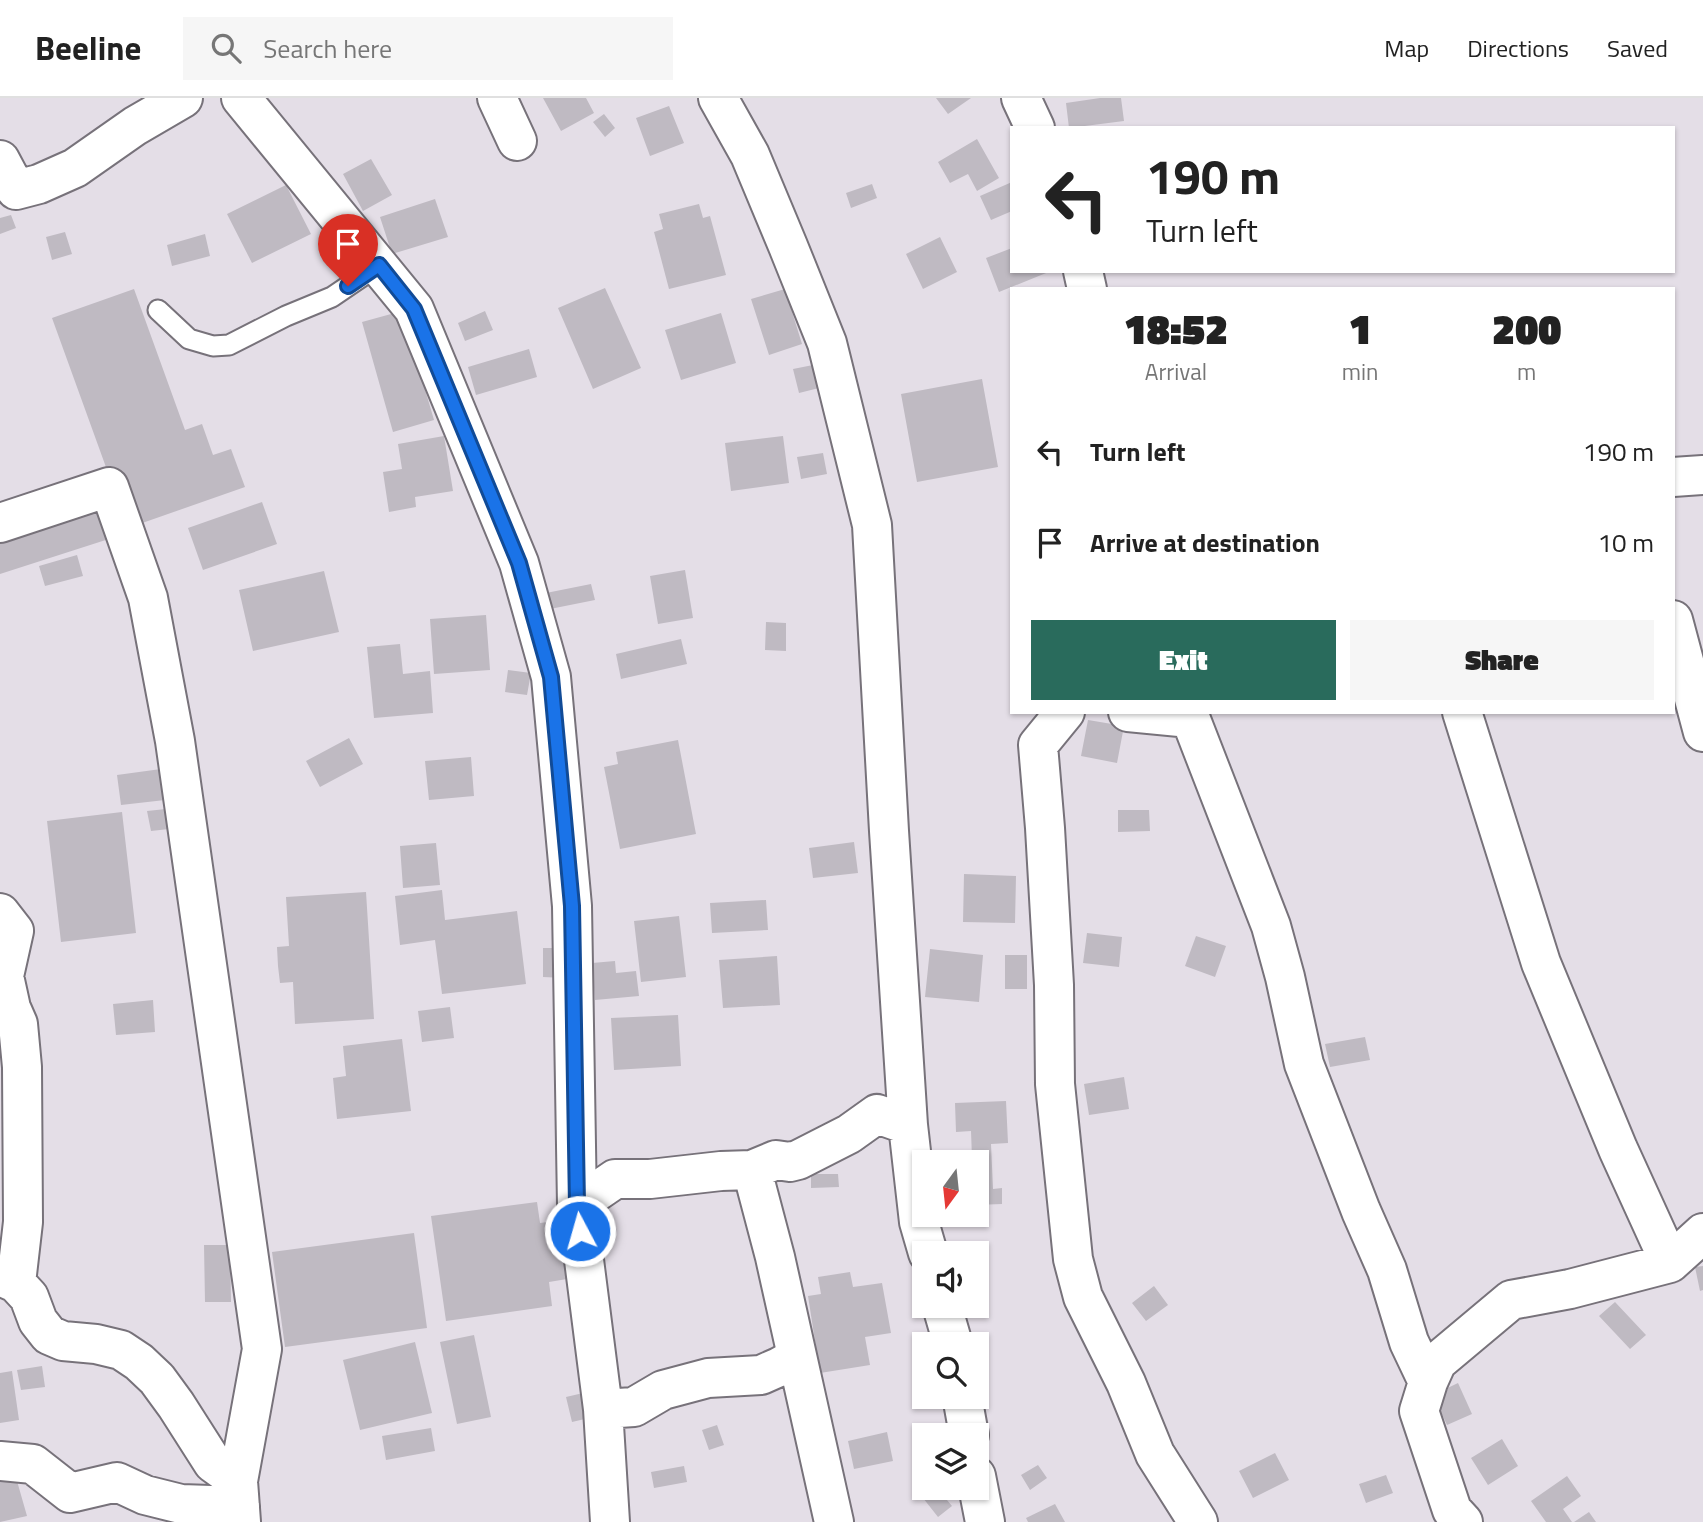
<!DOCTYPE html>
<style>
body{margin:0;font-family:"Titillium Web",sans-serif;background:#f6f6f6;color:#222;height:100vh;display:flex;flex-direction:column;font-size:26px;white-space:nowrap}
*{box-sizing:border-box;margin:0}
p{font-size:23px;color:#767676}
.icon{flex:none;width:38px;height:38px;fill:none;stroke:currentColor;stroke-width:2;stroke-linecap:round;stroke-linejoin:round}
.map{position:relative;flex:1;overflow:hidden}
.details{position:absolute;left:1010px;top:189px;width:665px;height:427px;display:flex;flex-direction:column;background:#fff;border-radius:0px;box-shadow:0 2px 5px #0004}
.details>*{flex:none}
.hud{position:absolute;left:1010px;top:28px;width:665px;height:147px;border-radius:0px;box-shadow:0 2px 5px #0004;background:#fff;color:#222;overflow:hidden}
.needle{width:46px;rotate:195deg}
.fabs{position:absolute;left:912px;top:1052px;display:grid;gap:14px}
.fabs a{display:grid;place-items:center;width:77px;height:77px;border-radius:0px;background:#fff;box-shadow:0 2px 5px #0004;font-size:35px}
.pin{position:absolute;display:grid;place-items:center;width:60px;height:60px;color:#fff;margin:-72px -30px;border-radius:50% 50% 50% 0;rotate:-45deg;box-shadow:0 0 7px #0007}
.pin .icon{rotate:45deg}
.me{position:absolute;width:77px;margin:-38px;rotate:354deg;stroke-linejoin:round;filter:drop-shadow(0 0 5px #0008)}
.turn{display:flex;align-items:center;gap:24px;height:147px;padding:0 21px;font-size:32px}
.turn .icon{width:91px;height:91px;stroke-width:2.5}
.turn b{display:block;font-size:49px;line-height:60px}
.eta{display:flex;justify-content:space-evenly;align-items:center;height:119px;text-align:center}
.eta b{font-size:42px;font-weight:800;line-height:49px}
.cta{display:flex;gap:14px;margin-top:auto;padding:14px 21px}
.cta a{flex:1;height:80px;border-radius:0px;background:#296b5c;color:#fff;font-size:28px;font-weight:800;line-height:80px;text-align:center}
.cta a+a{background:#f6f6f6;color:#222}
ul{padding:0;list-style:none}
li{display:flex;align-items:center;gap:21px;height:91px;padding:0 21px}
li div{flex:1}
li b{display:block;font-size:26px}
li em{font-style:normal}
header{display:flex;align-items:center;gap:42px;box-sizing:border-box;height:98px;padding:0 35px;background:#fff;border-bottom:2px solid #e0e0e0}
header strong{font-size:33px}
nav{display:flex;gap:38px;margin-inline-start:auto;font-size:24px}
.search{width:490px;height:63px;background:#f6f6f6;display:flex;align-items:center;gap:18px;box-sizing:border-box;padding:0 24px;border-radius:0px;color:#767676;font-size:26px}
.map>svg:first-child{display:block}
.building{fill:#bfbac2}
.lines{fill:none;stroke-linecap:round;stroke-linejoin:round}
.service-casing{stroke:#77727a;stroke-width:23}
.minor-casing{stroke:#77727a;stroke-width:42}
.service{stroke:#fff;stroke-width:19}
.minor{stroke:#fff;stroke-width:38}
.route-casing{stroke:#114b97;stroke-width:18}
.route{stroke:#1a73e8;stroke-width:12}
</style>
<header>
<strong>Beeline</strong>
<div class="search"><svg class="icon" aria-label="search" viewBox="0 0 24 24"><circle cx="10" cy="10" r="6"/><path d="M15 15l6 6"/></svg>Search here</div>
<nav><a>Map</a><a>Directions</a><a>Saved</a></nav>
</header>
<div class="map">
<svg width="1703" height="1424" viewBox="0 0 1703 1424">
<rect width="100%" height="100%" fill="#e4dee7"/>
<path class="building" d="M543,0h43l8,15 -33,18z
M936,0h35l-23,16z
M1100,0h21l3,23 -55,7 -3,-25z
M669,8l15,37 -34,13 -14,-38z
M604,16l11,14 -10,9 -12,-15z
M977,41l22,39 -22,13 -9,-17 -18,9 -12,-21z
M371,61l21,36 -29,16 -20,-37z
M1012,84v29l-21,9 -11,-24z
M872,86l5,14 -26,10 -5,-15z
M286,87l25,49 -59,29 -25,-49z
M435,101l13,38 -56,17 -12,-37z
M699,106l4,14 7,-2 16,59 -57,14 -15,-57 9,-3 -4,-15z
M11,117l5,13 -16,6v-16z
M65,134l7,22 -20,6 -6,-23z
M205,136l5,22 -38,10 -5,-21z
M940,139l17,35 -34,17 -17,-35z
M1012,150v23h39l-52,21 -13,-34z
M605,190l36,80 -48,21 -35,-81z
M134,191l51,141 17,-6 11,31 18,-6 14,38 -117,41 -76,-210z
M785,191l17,55 -33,11 -18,-56z
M402,213l32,109 -41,12 -31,-110z
M485,213l8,19 -28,11 -7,-18z
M721,215l15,50 -55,17 -16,-50z
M529,251l8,28 -61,18 -8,-28z
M818,266l5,23 -24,6 -6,-24z
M982,281l16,88 -81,15 -16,-88z
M444,338l9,55 -38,6 1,10 -27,5 -6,-40 19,-3 -4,-25z
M783,338l6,47 -58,8 -6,-48z
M823,355l4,21 -26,5 -4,-22z
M102,401l13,38 -115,37v-42z
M262,404l15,42 -74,26 -15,-42z
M77,457l6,21 -38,10 -6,-20z
M685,472l8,48 -35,6 -8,-48z
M324,473l15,61 -86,19 -14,-61z
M591,486l4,16 -45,9 -4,-16z
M486,517l4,55 -56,4 -4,-55z
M766,524l20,1v28l-21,-1z
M681,541l6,25 -66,15 -5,-25z
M400,546l3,30 27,-3 3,42 -59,5 -7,-71z
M508,572l23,3 -4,22 -22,-3z
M1088,622l36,6 -7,37 -36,-7z
M349,640l14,26 -43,23 -14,-26z
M678,642l18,94 -76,15 -16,-82 14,-3 -2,-12z
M471,659l3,39 -45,4 -4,-39z
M161,671l4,31 -44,5 -4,-30z
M166,711l3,20 -18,2 -4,-20z
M1118,712h31l1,21 -32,1z
M122,714l14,121 -75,9 -14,-121z
M854,744l4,31 -45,5 -4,-30z
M436,745l4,42 -37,3 -3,-42z
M964,776l52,2 -1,47 -52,-1z
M442,792l3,30 72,-9 9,73 -84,10 -7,-54 -35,5 -5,-49z
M366,794l8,127 -79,5 -2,-42 -13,1 -2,-17 -1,-19 12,-1 -3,-49z
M766,802l2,30 -56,3 -2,-30z
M679,818l7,61 -45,5 -7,-61z
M1087,835l35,4 -3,30 -36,-4z
M1196,838l30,10 -11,31 -30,-11z
M543,850h22v30l-22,-1z
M930,851l53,6 -4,47 -54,-5z
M1005,857h22v34h-22z
M777,858l3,49 -57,3 -4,-48z
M615,863l1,12 20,-2 3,25 -44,4 -3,-37z
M153,902l2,32 -39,3 -3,-31z
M450,909l4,31 -32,4 -4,-31z
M678,917l3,51 -67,4 -3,-52z
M1365,939l5,23 -40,7 -5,-23z
M402,941l9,72 -74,8 -4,-41 13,-2 -3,-30z
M1124,979l5,32 -40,6 -5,-31z
M1006,1003l2,42 -17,1 2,45 9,-1v16l-26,1v-43h-14v-4h10l-1,-27 -15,1 -1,-29z
M811,1076h27l1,13 -28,1z
M537,1104l3,21 24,-3 9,58 -24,4 3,24 -106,15 -15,-105z
M414,1135l13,95 -142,19 -13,-95z
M204,1147h26l1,57h-26z
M1703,1168v24l-3,1 -5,-24z
M850,1174l3,15 29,-4 9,50 -26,4 5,28 -50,8 -12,-77 13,-2 -3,-17z
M1154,1188l14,19 -22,16 -14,-18z
M1615,1204l31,33 -16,14 -31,-33z
M474,1237l17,82 -34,7 -17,-82z
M415,1244l17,71 -72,17 -17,-70z
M42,1268l3,21 -24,3 -4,-20z
M12,1273l7,49 -19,3v-50z
M1458,1285l14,31 -25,11 -14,-30z
M596,1292l6,25 -30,7 -6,-25z
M717,1327l7,20 -15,5 -7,-20z
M431,1330l4,23 -49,9 -4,-24z
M887,1334l6,29 -39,8 -6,-28z
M1502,1341l16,27 -30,19 -17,-27z
M1275,1355l14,27 -36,18 -14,-27z
M1038,1367l9,13 -17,12 -9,-15z
M684,1368l3,16 -33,6 -3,-16z
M15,1376l12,42 -27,6v-44z
M1386,1377l7,18 -27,10 -7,-19z
M1567,1378l14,20 -18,13 9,13h-26l-15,-21z
M937,1390l15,18 -14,11 -15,-19z
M1055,1406l10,18h-37l-2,-4z
M1589,1414l7,10h-22z"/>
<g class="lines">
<g class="service-casing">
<path id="service" d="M158,212l31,29 24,7 16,-1 57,-29 46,-19 47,-32"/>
</g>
<g class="minor-casing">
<path id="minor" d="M241,0l173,211 105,254 32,114 21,229 5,299 26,204 7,113
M497,0l20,43
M718,0l32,57 38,91 39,97 45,182 17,306 19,294 11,97 9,31
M1021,0l14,30
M0,62l16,30 23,-6 36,-16 60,-42 48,-28
M1083,173l4,18
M1673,379l30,-2
M0,425l109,-36 39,111 27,143 87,608 -24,132 3,41
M1673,522l30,112
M1065,614l-27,33 7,83 9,157 1,99 18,175 10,38 43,86 29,71 43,68
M1128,614l62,6
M1188,614l83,214 14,51 19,87 57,147 26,59 22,72 19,40
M1462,614l79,251 77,186 52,114
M0,815l14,18 -10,45 7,32 7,16 4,43 1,155 -7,61
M752,1072l23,87 59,265
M577,1107l38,-26h35l71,-8 31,-1 24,-10 14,2 8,-2 51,-26 28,-20 31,11
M0,1178l16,7 13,14 9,24 11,14 14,6 33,3 25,6 18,12 18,17 19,26 37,58 25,18
M942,1208l11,38
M962,1298l7,39
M603,1311l31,-2 29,-17 45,-12 53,-3 18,-8 18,-10
M0,1363l33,3 37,29 47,-11 28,13 36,9 59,2
M976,1378l9,46
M1463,1424l-11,-12 -33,-99 9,-29 9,-20 74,-62 59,-11 100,-26 33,-30"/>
</g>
<use href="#service" class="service"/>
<use href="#minor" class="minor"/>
</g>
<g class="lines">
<g class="route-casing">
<path id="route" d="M348,188l31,-21 35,44 105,254 32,114 21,229 5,299 3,26"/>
</g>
<use href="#route" class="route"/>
</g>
</svg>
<div class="fabs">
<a><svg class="needle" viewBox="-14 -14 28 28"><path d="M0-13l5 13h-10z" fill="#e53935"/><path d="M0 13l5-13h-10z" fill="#767676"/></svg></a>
<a><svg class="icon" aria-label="sound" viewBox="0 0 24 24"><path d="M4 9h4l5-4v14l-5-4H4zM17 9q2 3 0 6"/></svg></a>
<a><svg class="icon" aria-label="search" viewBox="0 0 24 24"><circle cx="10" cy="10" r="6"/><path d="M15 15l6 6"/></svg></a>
<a><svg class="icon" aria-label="layers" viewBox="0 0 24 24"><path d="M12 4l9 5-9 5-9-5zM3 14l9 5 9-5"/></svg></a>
</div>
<div class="pin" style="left:348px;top:188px;background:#d93025"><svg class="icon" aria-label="arrive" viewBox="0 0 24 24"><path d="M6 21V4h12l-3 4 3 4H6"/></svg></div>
<svg class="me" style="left:580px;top:1133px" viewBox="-20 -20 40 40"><circle r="17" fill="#1a73e8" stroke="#fff" stroke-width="3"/><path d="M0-11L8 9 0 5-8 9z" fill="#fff"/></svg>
<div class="hud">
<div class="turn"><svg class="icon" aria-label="left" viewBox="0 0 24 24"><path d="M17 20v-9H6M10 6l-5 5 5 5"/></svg><div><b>190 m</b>Turn left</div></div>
</div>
<section class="details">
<div class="eta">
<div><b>18:52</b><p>Arrival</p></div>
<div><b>1</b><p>min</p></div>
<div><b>200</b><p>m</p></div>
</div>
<ul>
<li><svg class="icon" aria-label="left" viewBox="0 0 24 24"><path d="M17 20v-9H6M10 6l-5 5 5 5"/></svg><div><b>Turn left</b></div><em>190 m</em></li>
<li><svg class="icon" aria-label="arrive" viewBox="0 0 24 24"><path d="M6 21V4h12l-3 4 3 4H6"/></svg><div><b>Arrive at destination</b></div><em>10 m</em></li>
</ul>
<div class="cta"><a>Exit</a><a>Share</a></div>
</section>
</div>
